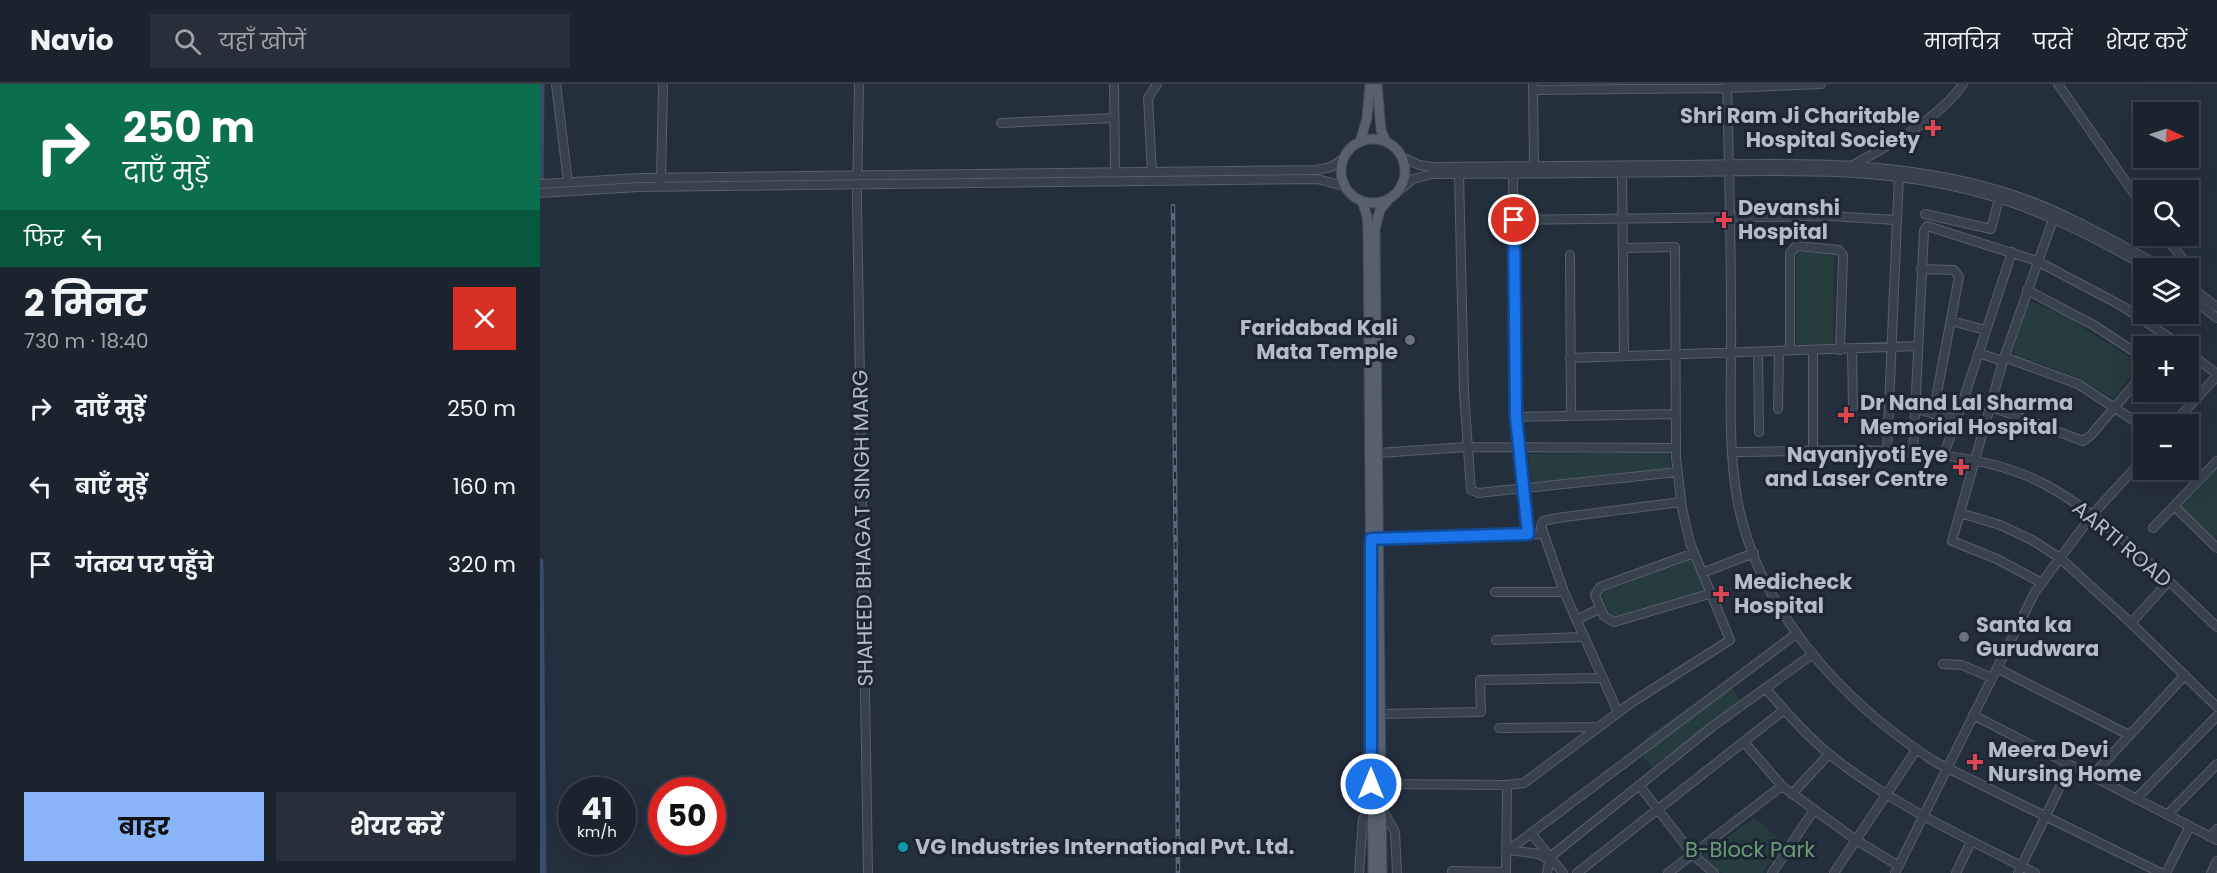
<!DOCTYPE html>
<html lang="hi">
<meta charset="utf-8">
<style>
body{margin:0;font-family:Poppins,"Noto Sans Devanagari",sans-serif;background:#282f3a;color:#f1f3f6;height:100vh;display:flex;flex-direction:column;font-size:22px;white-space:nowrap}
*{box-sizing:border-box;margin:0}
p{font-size:20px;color:#a0a4aa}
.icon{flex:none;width:33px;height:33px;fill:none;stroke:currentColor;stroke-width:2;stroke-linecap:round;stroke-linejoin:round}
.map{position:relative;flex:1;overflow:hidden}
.sheet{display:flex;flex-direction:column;background:#1b232e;width:540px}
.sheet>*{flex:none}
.top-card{background:#0b6e4f;color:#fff;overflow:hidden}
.needle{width:39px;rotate:93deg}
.fabs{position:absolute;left:1593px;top:18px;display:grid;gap:12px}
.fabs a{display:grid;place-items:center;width:66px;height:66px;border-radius:0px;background:#1b232e;box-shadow:0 6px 24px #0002,0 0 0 2px #39404a;font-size:30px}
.speed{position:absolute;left:18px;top:693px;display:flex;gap:12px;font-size:30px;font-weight:700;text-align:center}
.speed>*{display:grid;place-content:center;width:78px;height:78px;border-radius:50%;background:#1b232e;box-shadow:0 6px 24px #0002,0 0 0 2px #39404a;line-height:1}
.speed small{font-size:15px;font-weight:400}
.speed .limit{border:9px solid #d22;background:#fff;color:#111}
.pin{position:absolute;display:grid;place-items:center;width:51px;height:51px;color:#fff;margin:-26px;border:3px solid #fff;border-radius:50%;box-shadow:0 2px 6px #0007}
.me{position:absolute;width:66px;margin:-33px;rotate:0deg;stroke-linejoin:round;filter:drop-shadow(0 0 4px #0008)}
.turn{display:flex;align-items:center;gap:21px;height:126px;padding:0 24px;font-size:27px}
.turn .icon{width:78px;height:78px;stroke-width:2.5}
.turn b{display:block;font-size:42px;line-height:51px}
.then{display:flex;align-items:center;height:57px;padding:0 24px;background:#0003;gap:12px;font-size:22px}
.round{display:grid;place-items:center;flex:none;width:63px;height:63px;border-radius:0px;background:#282f3a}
.headline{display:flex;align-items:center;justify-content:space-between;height:102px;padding:0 24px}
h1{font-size:36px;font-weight:700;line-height:45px}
.button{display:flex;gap:12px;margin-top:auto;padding:12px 24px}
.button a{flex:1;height:69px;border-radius:0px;background:#8ab4f8;color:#111;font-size:24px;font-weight:700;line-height:69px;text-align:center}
.button a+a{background:#282f3a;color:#f1f3f6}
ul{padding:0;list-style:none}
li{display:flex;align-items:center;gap:18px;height:78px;padding:0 24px}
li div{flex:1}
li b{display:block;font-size:22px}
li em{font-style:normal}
header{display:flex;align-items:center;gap:36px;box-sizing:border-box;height:84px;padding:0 30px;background:#1b232e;border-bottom:2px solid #39404a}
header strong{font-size:28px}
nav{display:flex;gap:33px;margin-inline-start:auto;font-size:21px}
.search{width:420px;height:54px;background:#282f3a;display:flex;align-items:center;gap:15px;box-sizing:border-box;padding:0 21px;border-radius:0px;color:#a0a4aa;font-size:22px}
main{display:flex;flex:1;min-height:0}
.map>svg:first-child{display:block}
.green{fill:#263c3f}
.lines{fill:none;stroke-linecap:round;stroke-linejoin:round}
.canal{stroke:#394c67;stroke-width:7}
.minor-casing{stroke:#565f6c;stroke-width:10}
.major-casing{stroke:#414a57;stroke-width:11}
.minor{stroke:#38414e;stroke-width:8}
.major{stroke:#56606e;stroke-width:9}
.rail-casing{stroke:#5a6575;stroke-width:4.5}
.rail{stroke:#1d2633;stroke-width:2;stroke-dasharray:7;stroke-linecap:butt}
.route-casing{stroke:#114b97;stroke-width:15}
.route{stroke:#1a73e8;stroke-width:10}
.health-dot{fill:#e0444e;stroke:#1d2633;stroke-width:2}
.worship-dot{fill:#6b7280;stroke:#1d2633;stroke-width:2}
.culture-dot{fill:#0f9aa8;stroke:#1d2633;stroke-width:2}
.labels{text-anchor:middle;stroke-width:6;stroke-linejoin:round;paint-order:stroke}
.poi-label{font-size:21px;font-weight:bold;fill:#b4bcc9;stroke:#1d2633;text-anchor:start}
.street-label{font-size:21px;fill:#b4bcc9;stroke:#1d2633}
.park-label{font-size:21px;fill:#6b9a76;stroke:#1d2633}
</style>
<header>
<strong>Navio</strong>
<div class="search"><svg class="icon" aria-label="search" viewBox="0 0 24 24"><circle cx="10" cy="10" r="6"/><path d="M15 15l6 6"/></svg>यहाँ खोजें</div>
<nav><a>मानचित्र</a><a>परतें</a><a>शेयर करें</a></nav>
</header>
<main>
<section class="sheet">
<div class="top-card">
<div class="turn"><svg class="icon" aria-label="right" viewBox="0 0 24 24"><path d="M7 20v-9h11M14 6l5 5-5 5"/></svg><div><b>250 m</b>दाएँ मुड़ें</div></div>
<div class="then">फिर<svg class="icon" aria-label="left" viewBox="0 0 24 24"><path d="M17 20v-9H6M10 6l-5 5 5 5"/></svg></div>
</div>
<div class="headline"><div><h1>2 मिनट</h1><p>730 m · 18:40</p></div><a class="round" style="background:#d93025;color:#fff"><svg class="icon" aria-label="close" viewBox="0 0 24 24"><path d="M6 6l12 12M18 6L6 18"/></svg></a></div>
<ul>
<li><svg class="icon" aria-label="right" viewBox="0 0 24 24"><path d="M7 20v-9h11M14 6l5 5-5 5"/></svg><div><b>दाएँ मुड़ें</b></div><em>250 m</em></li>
<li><svg class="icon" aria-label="left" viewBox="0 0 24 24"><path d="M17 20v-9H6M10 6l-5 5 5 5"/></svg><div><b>बाएँ मुड़ें</b></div><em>160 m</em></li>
<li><svg class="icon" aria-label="arrive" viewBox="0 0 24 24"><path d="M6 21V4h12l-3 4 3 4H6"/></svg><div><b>गंतव्य पर पहुँचे</b></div><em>320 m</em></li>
</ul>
<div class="button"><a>बाहर</a><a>शेयर करें</a></div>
</section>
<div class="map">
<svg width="1677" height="789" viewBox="0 0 1677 789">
<rect width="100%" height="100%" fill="#242f3e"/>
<path class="green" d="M1256,168l38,1 -1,92 -37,-1z
M1489,217l32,12 80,52 -28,33 -38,-22 -63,-22z
M1129,368l1,18 -139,15 -3,-31z
M1677,384v67l-5,5 -33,-31z
M1151,475l14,33 -93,27 -11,-26z
M1188,598l13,19 -89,67 -14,-18 10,-15z
M1214,734l30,25 -21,30h-40l-25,-15z"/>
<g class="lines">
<path class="canal" d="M0,104l1,-104
M0,478l3,311"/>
<g class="minor-casing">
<path id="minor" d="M16,0l12,98
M319,0l-2,116 11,673
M574,0l1,88
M993,0l1,82
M1187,0c2,77 4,155 4,232 1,60 -4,123 6,182 20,112 106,205 200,265l224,110
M1518,0l86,124
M993,6l194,-2 94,-4
M461,39l113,-5
M862,73l17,8 14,2c85,0 170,-1 255,-2 106,-2 213,-5 316,27 56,17 108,48 159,76
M1311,82c36,-19 89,-48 112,-82
M612,88l-4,-74 9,-14
M1082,89l2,184
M919,90l5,219 7,97 7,3 200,-21
M973,90l3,243 12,117
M121,98l2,-98
M0,100l101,-6 676,-8 14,-3 12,-8
M858,107l15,-12 19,-5c86,0 173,-1 259,-2 97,-2 198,-5 293,22 58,16 112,44 165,74
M0,109l99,-6 678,-8 27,7
M1385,130l66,15 8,-30
M974,136l316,-4 66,4
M1624,152c12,15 31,31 24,51
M1030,171l1,161
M1381,185l33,1 5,7 -26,137
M1648,201l29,22
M1487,206l68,36 49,32
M1648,211l29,23
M1412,237l33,9
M1312,265l1,58
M1250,266v-97l6,-7 43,4 4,5 -3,95
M1273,266v102
M1218,268l1,80
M1648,268l29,22
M1438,269l25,8
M1464,273l74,27 66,43
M1030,274l348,-12
M1452,323l91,34 8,-6 53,-62
M1238,325l1,-58
M1375,325l42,10
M976,333l159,-3
M1633,340l44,-48
M1193,368c94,0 229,-13 313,33 65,36 118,92 171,142
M1347,368l12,-278
M838,369l89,-6 209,1
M1373,370l11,-223 3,-5 110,35 85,45 60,40
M1403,372l14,-37 55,-167
M1648,380l14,13
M1635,423l42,41
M1420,429l40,12 32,15 28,18 71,65 86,84
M1613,444l64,-67
M834,455l169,-5
M1154,469l-94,34 -5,8 9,21 10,6 95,-28
M1162,489l52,-20
M1502,499l-45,-24 -45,-18 51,-180 52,-147
M955,508h69
M1036,536l25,-12
M1591,539l38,-42
M956,556l88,-3
M1403,580l19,1 30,13
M1457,584l130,66
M1225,604c20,23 40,46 64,66 62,50 135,83 206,119
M1078,628l-54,-120 -23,-66 2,-5 14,-3 124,-16
M841,630l100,-2 -1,-32 123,-2
M1433,631l244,125
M959,644l99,-1
M1204,658l38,44 74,54 43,26
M1551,693l94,-102
M837,700l130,1 17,-2 107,-80 99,-63 -40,-97 -8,-35 -6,-50 -1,-211 -52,1
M1099,701l54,70 21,18
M1252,710l37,-40
M1596,715l81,-83
M842,725l13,23 2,41
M1627,731l50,-51
M991,749l32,40
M1670,753l7,-8
M969,766l30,4 10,6
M966,768l290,-218
M912,787l54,1
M819,789l4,-54 8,-12
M966,789l1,-88
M1007,789l3,-16 163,-131 100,-72
M1037,789l207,-163
M1128,789l114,-87
M1232,789l42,-63
M1294,789l82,-123
M1355,789l140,-281 57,-77 52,-57
M1416,789l15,-31
M1478,789l52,-107
M1626,789l24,-47
M1671,789l6,-12"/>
</g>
<g class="major-casing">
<path id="major" d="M837,0l4,46 5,12
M801 87a32 32 0 1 1 64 0a32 32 0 1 1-64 0Z
M820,58l7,-24 3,-34
M822,117l5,15 1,13 5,644
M842,789l-7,-644 5,-19 8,-10"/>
</g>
<use href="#minor" class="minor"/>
<use href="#major" class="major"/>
<g class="rail-casing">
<path id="rail" d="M633,122l5,667"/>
</g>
<use href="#rail" class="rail"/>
</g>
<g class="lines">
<g class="route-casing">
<path id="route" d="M831,700v-245l157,-5 -12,-117 -2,-197"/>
</g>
<use href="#route" class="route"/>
</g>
<g class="health-dot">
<path d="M1390 35h6v6h6v6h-6v6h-6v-6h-6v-6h6z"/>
<path d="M1181 127h6v6h6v6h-6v6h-6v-6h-6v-6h6z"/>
<path d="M1303 322h6v6h6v6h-6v6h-6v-6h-6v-6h6z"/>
<path d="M1418 374h6v6h6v6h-6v6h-6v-6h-6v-6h6z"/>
<path d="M1178 501h6v6h6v6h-6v6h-6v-6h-6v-6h6z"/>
<path d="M1432 669h6v6h6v6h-6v6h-6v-6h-6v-6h6z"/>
</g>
<g class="worship-dot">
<circle cx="870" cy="256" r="6"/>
<circle cx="1424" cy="553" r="6"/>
</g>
<circle class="culture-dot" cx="363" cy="763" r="6"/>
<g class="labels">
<g class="poi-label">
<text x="1380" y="39" text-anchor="end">Shri Ram Ji Charitable<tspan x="1380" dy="24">Hospital Society</tspan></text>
<text x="1198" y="131">Devanshi<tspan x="1198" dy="24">Hospital</tspan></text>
<text x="858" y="251" text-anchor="end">Faridabad Kali<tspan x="858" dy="24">Mata Temple</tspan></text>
<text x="1320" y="326">Dr Nand Lal Sharma<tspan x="1320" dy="24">Memorial Hospital</tspan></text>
<text x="1408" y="378" text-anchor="end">Nayanjyoti Eye<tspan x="1408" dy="24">and Laser Centre</tspan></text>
<text x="1194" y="505">Medicheck<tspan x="1194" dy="24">Hospital</tspan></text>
<text x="1436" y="548">Santa ka<tspan x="1436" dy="24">Gurudwara</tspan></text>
<text x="1448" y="673">Meera Devi<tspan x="1448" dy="24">Nursing Home</tspan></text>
<text x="375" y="770">VG Industries International Pvt. Ltd.</text>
</g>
<g class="street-label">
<text transform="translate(323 444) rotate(-91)" y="7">SHAHEED BHAGAT SINGH MARG</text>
<text transform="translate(1582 460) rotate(40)" y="7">AARTI ROAD</text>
</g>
<g class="park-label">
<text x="1210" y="773">B-Block Park</text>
</g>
</g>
</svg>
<div class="fabs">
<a><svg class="needle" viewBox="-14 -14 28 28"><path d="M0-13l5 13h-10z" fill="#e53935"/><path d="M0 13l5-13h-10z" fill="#a0a4aa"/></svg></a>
<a><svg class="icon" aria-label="search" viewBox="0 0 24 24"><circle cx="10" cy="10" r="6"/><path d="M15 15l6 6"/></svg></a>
<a><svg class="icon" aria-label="layers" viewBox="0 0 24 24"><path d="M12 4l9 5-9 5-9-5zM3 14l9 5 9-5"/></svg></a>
<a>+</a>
<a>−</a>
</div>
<div class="speed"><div>41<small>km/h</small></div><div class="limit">50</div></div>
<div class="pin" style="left:974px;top:136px;background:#d93025"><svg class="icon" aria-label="arrive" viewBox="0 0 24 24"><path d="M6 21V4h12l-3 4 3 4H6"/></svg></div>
<svg class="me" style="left:831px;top:700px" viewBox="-20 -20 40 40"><circle r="17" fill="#1a73e8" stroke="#fff" stroke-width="3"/><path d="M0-11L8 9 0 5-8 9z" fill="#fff"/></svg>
</div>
</main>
